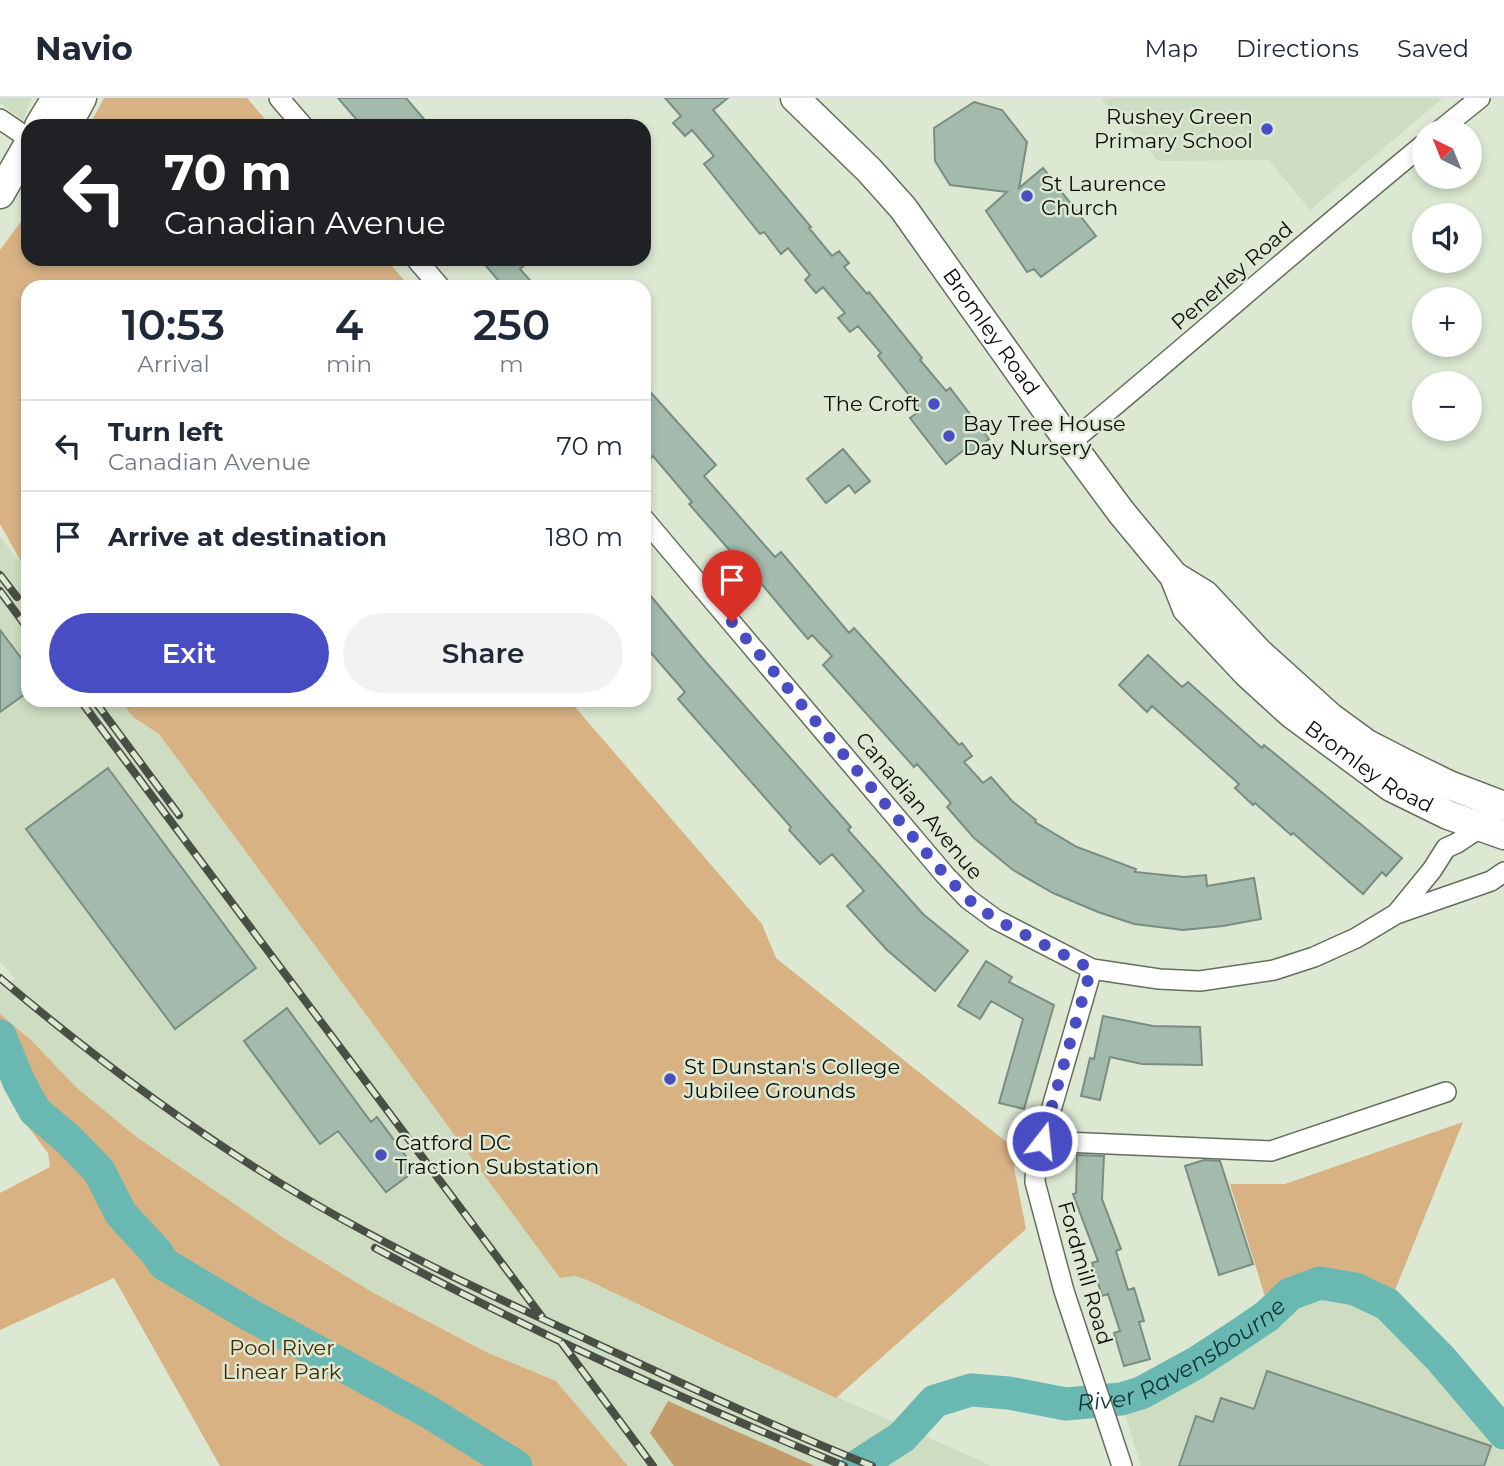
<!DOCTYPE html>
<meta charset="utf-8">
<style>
body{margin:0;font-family:Montserrat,sans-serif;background:#f2f2f3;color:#1f2937;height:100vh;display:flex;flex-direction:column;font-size:26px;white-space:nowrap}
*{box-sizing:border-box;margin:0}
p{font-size:23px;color:#747a83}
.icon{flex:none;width:38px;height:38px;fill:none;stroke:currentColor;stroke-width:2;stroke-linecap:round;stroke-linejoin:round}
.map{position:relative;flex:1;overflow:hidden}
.panel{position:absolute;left:21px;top:182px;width:630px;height:427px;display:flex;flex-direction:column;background:#fff;border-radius:21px;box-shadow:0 4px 10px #0003}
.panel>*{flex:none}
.banner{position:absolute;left:21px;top:21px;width:630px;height:147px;border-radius:21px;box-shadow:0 4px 10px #0003;background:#202124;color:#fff;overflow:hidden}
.needle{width:46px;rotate:317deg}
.fabs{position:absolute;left:1412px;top:21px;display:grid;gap:14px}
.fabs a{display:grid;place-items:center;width:70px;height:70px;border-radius:50%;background:#fff;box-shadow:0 4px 10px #0003;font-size:35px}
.pin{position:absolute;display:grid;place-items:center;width:60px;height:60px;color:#fff;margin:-72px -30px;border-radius:50% 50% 50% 0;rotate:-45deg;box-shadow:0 0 7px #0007}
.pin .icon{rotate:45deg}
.me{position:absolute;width:77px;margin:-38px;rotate:16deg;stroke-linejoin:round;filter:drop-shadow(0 0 5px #0008)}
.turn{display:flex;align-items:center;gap:24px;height:147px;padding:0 28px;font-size:32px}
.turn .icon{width:91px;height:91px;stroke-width:2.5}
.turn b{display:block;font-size:49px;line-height:60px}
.eta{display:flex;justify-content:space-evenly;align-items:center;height:119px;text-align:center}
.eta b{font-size:42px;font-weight:600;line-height:49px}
.button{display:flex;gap:14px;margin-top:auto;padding:14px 28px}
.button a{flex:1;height:80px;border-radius:42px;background:#494dc3;color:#fff;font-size:28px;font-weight:600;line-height:80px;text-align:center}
.button a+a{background:#f2f2f3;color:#1f2937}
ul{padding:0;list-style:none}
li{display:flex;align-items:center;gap:21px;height:91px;padding:0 28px;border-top:2px solid #e0e1e3}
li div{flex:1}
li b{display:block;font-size:26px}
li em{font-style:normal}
header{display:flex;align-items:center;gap:42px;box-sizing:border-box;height:98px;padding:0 35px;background:#fff;border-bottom:2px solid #e0e1e3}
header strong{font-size:33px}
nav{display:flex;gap:38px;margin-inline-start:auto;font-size:24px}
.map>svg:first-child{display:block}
.built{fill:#ceddc1}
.green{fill:#d9b284}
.forest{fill:#c39c6b}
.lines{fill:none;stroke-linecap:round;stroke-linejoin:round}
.river{stroke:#69b9b2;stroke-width:33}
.building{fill:#a3baac;stroke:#798e82;stroke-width:2}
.minor-casing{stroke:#646e5c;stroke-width:22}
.highway-casing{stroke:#646e5c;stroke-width:31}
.minor{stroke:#fff;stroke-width:19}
.highway{stroke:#fff;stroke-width:28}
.rail-casing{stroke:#4a4f45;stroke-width:8}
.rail{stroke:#dce8d2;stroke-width:5;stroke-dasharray:16;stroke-linecap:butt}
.route{stroke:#494dc3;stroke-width:12;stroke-dasharray:0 21.6}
.poi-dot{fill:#494dc3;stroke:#dce8d2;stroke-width:2.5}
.labels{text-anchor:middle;stroke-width:5;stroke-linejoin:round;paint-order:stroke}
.poi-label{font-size:21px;fill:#0a0d07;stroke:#dce8d2;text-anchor:start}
.street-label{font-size:21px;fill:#0a0d07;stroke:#dce8d2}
.park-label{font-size:21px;fill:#452a01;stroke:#dce8d2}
.water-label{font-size:23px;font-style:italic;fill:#103734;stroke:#dce8d2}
</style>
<header>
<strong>Navio</strong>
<nav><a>Map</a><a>Directions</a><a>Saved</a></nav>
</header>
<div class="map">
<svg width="1504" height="1368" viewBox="0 0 1504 1368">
<rect width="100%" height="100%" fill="#dce8d2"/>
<path class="built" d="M0,0h32l-9,22 -23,-17z
M1101,0h342l-133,112 -41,-50 -111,1z
M0,438l28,38v126h92l13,17 26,17 401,544 15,-2 12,4 165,79 240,107h-364l-72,-85 -70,-29 -114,-60 -85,-52 -83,-55 -66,-47 -60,-49 -48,-50 -30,-25v-28l15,-7 -15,-18z
M1331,1193l19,3 17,6 18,11 52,54 67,80v21h-363l-20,-64 21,-5 124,-74 18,-17 23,-11z"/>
<path class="green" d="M104,0h143l24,28h-182z
M28,114v47h358l24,28h-382v287l-28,-50v-274z
M120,602h449l193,224 14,34 243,194 -5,16 12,61 -190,169 -249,-118 -12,-4 -15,2 -401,-544 -26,-17z
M0,916l30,25 48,50 60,49 149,102 85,52 114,60 70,29 72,85h-408l-106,-188 -114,52v-137l50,-26 -2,-14 -22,-29 -26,-57z
M1463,1024l-72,178c-12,-8 -26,-17 -40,-21 -29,-7 -62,6 -84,24l-37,-119h55z"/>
<path class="forest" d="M668,1303l147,65h-141l-24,-33z"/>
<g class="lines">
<g class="river">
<path d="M0,938l19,46 16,29 34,29 30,31 22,43 36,39 7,11 84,50 179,97 89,55"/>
<path id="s1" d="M857,1368l45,-29 33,-36 36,-11 38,3 57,11 55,-5 20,-6 55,-30 46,-30 25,-17 23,-22 30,-11 35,6 32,15 54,55 63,74"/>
</g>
</g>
<path class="building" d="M338,0h68l24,28h-68z
M665,0h63l-15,12 98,117 -2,1 23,28 7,-5 10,12 -5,4 23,27 2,-2 53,66 -2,2 26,31 4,-3 39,51 -21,17 -4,-6 -18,14 -36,-46 11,-8 -43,-54 3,-3 -23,-27 -8,6 -12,-14 7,-5 -22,-26 -7,6 -11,-13 5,-5 -22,-27 -7,6 -17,-22 -4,2 -56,-70 10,-8 -22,-26 -7,6 -12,-13 8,-7z
M974,4l28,8 25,32 -8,46 24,-20 53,68 -55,41 -7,-8 -7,3 -41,-61 21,-19 -57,-7 -15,-24 -1,-33z
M480,161h51l-11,10 16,18h-32z
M644,287l72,80 -12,11 71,81 6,-5 68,81 5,-5 105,117 3,-2 10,13 -8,6 19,21 8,-6 21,24 24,19 -1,2 42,25 59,22 -1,3 49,5 22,-2 1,11 47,-8 7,41 -38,7 -40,4 -49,-6 -36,-12 -45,-19 -40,-23 -39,-32 -27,-31 4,-4 -34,-39 -3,3 -91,-102 9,-9 -20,-21 -4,4 -12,-14 -47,-56 -2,1 -58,-66 3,-2 -39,-46 -2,2 -7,-9z
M843,351l27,32 -15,12 -6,-8 -23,18 -19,-24z
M644,490l61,73 146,166 -3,3 75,84 45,37 -33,40 -48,-41 -40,-44 17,-15 -32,-37 -12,10 -31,-34 2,-3 -113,-128 7,-7 -41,-47z
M0,532l28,37v25l-28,20z
M1148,557l34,32 6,-5 74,66 2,-3 138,113 -16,18 -4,-4 -19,22 -70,-61 -2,2 -36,-32 -2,2 -18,-17 4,-4 -87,-78 -5,6 -28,-27z
M108,670l148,200 -81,61 -149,-200z
M986,863l26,16 -3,5 45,23 -30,104 -25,-6 24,-84 -32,-18 -11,18 -22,-13z
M287,910l84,114 6,-5 39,53 -30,22 -48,-61 -18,13 -76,-103z
M1103,918l50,10 47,1 2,38 -60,-1 -32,-7 -10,43 -19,-4 9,-38 4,1z
M1077,1057l27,1 -2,43 19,50 -5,2 12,39 6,-2 10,33 -5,1 11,37 -26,7 -10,-33 6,-2 -12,-37 -6,2 -10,-33 6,-2 -25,-67 3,-1z
M1204,1062l16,1 33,103 -34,11 -34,-109z
M1267,1273l224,75 -7,20h-305l17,-50 17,6 8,-24 33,11z"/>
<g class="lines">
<g class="minor-casing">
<path id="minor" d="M279,0l24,28
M0,21l28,19
M1439,33l41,-33
M416,161l24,28
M1070,345c119,-99 235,-201 354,-299
M644,421l301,356 23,24 27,20 97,50 67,10 41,2 74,-11 40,-13 42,-19 40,-24 95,-33 13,-9
M1396,816l36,-44 14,-22 11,-5 24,-16 5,-7
M1092,871l-56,193 -1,20 29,109 58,175
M1042,1043l229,10 175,-59"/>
</g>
<g class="highway-casing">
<g id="highway">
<path id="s2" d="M795,0l74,72 34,38 167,235 51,69 53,64 31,19 54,58 71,64 37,27 39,20 43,21 55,21"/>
<path d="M39,28l17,-28"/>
<path d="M67,28l15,-28"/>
<path d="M0,96l28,-49"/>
<path id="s3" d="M1174,478l13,33 60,64 45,41 99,73 57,28 56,20"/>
</g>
</g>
<use href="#minor" class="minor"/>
<use href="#highway" class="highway"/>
<g class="rail-casing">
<path id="rail" d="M0,477l17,22
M0,493l28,38
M80,602l462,617
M94,602l85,115
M0,880c112,95 234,184 364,253 85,46 174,86 261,126 82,38 164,76 247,109
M375,1150c152,82 310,152 469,218
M561,1244l92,124"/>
</g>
<use href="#rail" class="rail"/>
</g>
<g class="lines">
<path class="route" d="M732,524l213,253 23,24 27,20 96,50 -49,172"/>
</g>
<g class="poi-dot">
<circle cx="1267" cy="31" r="7"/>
<circle cx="1027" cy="98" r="7"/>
<circle cx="934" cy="306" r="7"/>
<circle cx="949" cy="338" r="7"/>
<circle cx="670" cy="981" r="7"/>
<circle cx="381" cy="1057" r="7"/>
</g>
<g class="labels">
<g class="poi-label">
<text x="1253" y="26" text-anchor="end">Rushey Green<tspan x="1253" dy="24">Primary School</tspan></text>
<text x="1041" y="93">St Laurence<tspan x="1041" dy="24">Church</tspan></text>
<text x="920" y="313" text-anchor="end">The Croft</text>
<text x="963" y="333">Bay Tree House<tspan x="963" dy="24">Day Nursery</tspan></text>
<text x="684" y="976">St Dunstan's College<tspan x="684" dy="24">Jubilee Grounds</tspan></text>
<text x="395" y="1052">Catford DC<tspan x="395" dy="24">Traction Substation</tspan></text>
</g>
<g class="street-label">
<text transform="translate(1232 178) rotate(-41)" y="7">Penerley Road</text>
<text dy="7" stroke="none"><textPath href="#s2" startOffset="306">Bromley Road</textPath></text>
<text dy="7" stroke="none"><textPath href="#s3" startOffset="278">Bromley Road</textPath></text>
<text transform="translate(919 708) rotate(50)" y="7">Canadian Avenue</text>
<text transform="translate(1085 1175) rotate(74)" y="7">Fordmill Road</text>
</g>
<g class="park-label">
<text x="282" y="1257">Pool River<tspan x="282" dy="24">Linear Park</tspan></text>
</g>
<g class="water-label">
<text dy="8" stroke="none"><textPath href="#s1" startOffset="364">River Ravensbourne</textPath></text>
</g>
</g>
</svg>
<div class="fabs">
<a><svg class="needle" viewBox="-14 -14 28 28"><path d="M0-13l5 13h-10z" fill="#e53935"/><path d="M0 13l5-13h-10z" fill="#747a83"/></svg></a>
<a><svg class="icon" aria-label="sound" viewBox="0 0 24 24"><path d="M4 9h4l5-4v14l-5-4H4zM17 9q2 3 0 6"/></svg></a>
<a>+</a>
<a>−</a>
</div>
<div class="pin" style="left:732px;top:524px;background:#d93025"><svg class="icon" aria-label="arrive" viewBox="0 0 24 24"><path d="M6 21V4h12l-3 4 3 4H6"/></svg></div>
<svg class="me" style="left:1042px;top:1043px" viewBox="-20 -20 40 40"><circle r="17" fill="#494dc3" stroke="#fff" stroke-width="3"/><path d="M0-11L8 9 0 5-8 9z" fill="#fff"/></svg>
<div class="banner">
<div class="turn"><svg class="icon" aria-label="left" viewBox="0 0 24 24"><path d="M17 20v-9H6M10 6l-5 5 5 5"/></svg><div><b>70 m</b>Canadian Avenue</div></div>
</div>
<section class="panel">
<div class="eta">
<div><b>10:53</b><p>Arrival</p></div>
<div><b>4</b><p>min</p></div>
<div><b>250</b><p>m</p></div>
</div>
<ul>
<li><svg class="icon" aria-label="left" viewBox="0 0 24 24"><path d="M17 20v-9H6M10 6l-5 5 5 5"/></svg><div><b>Turn left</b><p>Canadian Avenue</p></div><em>70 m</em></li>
<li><svg class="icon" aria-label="arrive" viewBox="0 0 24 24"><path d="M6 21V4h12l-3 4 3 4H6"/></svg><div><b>Arrive at destination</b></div><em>180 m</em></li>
</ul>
<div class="button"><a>Exit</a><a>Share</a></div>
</section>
</div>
